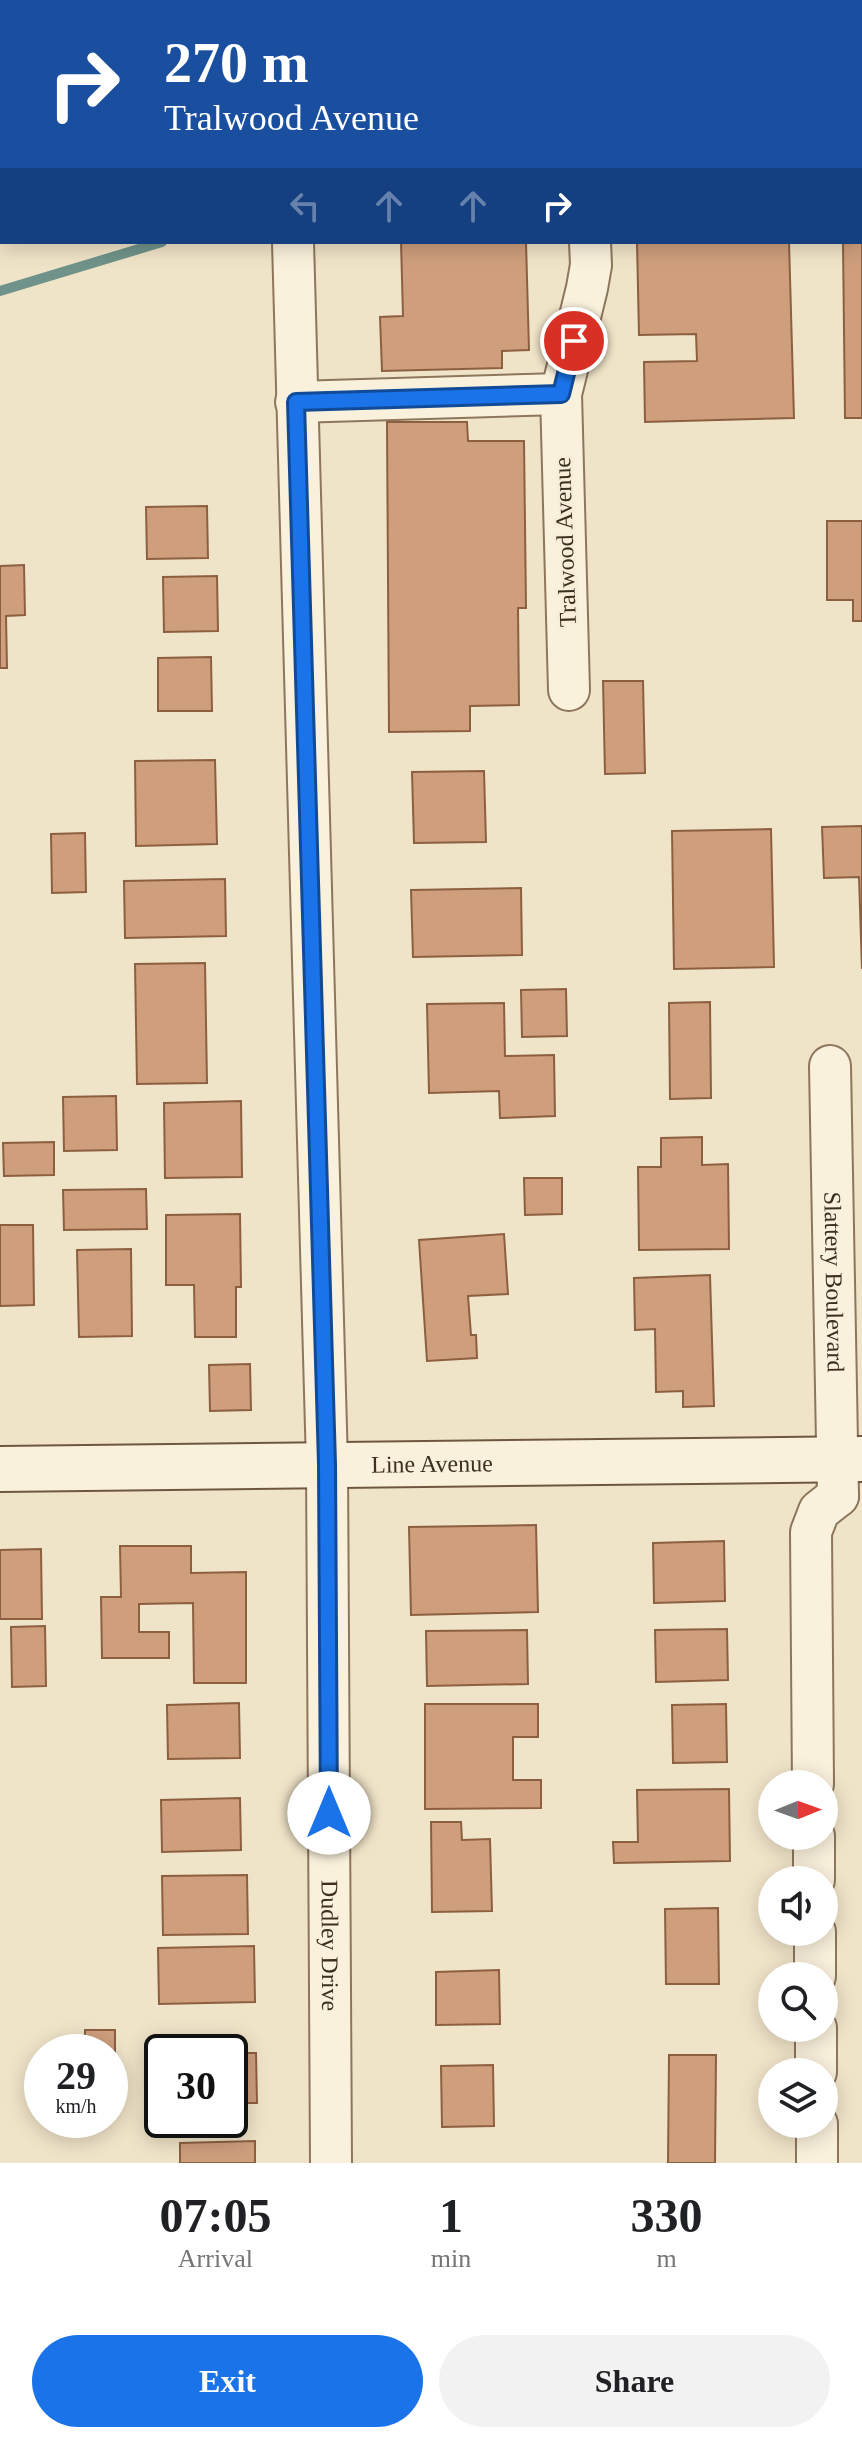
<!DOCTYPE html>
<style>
body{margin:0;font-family:"Times New Roman",serif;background:#f2f2f2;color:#202124;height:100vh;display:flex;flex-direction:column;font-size:30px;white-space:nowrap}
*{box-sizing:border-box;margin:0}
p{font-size:26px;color:#757577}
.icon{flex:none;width:44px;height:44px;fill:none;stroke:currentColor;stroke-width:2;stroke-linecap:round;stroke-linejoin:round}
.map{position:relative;height:2163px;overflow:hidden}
.details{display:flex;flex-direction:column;background:#fff;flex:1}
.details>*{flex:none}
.top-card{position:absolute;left:0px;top:0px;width:862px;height:244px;box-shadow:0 4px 20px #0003;background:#1a4fa0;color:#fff;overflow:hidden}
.needle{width:52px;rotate:89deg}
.fabs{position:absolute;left:758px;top:1770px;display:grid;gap:16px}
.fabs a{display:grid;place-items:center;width:80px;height:80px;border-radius:50%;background:#fff;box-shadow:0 4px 20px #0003;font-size:40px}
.speed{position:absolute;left:24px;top:2034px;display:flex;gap:16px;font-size:40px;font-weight:700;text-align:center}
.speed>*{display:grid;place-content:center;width:104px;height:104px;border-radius:50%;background:#fff;box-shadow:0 4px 20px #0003;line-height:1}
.speed small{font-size:20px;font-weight:400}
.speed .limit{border:4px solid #111;border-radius:12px;background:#fff;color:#111}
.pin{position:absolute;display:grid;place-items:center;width:68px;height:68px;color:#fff;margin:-34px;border:4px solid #fff;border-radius:50%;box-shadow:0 2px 8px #0007}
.me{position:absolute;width:88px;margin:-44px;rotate:0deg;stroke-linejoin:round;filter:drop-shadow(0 0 6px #0008)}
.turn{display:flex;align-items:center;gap:28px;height:168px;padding:0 32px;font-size:36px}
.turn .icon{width:104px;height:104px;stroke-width:2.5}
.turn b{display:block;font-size:56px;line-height:68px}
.lanes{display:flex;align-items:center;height:76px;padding:0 32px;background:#0003;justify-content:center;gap:40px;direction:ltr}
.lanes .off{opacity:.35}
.eta{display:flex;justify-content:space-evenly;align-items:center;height:136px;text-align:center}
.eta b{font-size:48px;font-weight:700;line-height:56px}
.primary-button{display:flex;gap:16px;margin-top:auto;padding:16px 32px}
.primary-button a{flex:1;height:92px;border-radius:48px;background:#1a73e8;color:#fff;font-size:32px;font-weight:700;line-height:92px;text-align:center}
.primary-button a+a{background:#f2f2f2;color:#202124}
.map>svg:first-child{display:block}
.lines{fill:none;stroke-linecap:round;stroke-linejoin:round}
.stream{stroke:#6f938a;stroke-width:10}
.building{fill:#cf9f7d;stroke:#8d5f41;stroke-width:2}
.lane-casing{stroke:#8d765c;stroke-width:24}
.street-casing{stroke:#8d765c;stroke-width:44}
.secondary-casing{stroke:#6f573f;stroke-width:48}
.lane{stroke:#faf1dc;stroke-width:20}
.street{stroke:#faf1dc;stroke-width:40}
.secondary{stroke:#faf1dc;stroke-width:44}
.route-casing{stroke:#114b97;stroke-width:20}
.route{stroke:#1a73e8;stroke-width:14}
.labels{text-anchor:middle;stroke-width:6;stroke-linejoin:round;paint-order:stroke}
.street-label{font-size:24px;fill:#3d2e20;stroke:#f7eed8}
</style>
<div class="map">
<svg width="862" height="2163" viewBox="0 0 862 2163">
<rect width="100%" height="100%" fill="#f0e4c8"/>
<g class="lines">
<path class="stream" d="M643,2l2,-2
M0,291l162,-49"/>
</g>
<path class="building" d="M364,0h130v2h-129z
M860,223h2v195h-17l-2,-176h17z
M401,242h125l3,108 -27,1v17l-120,3 -2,-54 23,-1z
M637,242h152l5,176 -149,4 -1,-60 53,-1 -1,-27 -57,1z
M387,422h80l1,19h56l2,167h-8l1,97 -49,1v25l-81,1z
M207,506l1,52 -61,1 -1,-52z
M827,521h35v100h-9v-21h-26z
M24,565l1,50 -19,1 1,52h-7v-102z
M217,576l1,55 -54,1 -1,-55z
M211,657l1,54h-54v-53z
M603,681h40l2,92 -40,1z
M215,760l2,84 -81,2 -1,-85z
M484,771l2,71 -72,1 -2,-71z
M862,826v143l-3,-92 -35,1 -2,-51z
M771,829l3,138 -100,2 -2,-138z
M85,833l1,59 -34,1 -1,-59z
M225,879l1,57 -101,2 -1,-57z
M521,888l1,67 -109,2 -2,-67z
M205,963l2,120 -70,1 -2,-120z
M566,989l1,47 -45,1 -1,-47z
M710,1002l1,96 -41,1 -1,-96z
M504,1003l1,53 49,-1 1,61 -55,2 -1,-27 -70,2 -2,-89z
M116,1096l1,54 -53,1 -1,-54z
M241,1101l1,76 -77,1 -1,-75z
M702,1137v28l26,-1 1,85 -90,1 -1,-83h23v-29z
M54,1142v33l-50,1 -1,-33z
M524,1178h38v36l-37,1z
M146,1189l1,40 -83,1 -1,-40z
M240,1214l1,73h-5v50h-41l-1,-52h-28v-70z
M0,1225h33l1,80 -34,1z
M504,1234l4,60 -40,2 3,39h5l1,23 -50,3 -8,-121z
M131,1249l1,87 -53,1 -2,-87z
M710,1275l4,131 -31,1v-16l-27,1 -1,-63 -20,1 -1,-52z
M250,1364l1,46 -41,1 -1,-46z
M536,1525l2,87 -127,3 -2,-88z
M724,1541l1,60 -71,2 -1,-60z
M120,1546h71v27l55,-1v111h-52l-1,-80 -54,1v28h30v26h-67l-1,-61h20z
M41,1549l1,70h-42v-69z
M45,1626l1,60 -34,1 -1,-60z
M727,1629l1,51 -72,2 -1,-52z
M527,1630l1,54 -101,2 -1,-55z
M239,1703l1,55 -72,1 -1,-54z
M425,1704h113v33h-25v43h28v28l-116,1z
M726,1704l1,58 -54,1 -1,-58z
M729,1789l1,72 -116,2 -1,-21h25l-1,-52z
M240,1798l1,52 -79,2 -1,-52z
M431,1822h30l1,18 28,-1 2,72 -60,1z
M247,1875l1,59 -85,1 -1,-59z
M718,1908l1,76h-53l-1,-75z
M254,1946l1,56 -96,2 -1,-56z
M499,1970l1,54 -64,1v-53z
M85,2030h30v45h-5v-23h-25z
M230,2053h26l1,50h-27z
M148,2054h14v49l-14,1z
M669,2055h47l-1,108h-47z
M493,2065l1,61 -52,1 -1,-61z
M255,2141v22h-75v-20z"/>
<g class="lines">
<g class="lane-casing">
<path id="lane" d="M520,2v-2"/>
</g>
<g class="street-casing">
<g id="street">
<path d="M288,0v2"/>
<path id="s1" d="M293,242l34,1222 4,699"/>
<path d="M296,402l265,-8"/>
<path d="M569,690l-8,-296 26,-106 4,-23 -1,-23"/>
<path id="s2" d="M830,1066l8,430"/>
<path d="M813,1784l-2,-252 8,-21 19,-15"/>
<path d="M814,1836v44"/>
<path d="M815,1932v44"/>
<path d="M816,2028v44"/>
<path d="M817,2124v39"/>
</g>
</g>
<g class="secondary-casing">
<g id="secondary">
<path id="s3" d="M0,1469l862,-10"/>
</g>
</g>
<use href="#lane" class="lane"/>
<use href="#street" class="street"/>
<use href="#secondary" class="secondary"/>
</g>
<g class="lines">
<g class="route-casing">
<path id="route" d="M329,1813l-2,-349 -31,-1062 265,-8 13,-53"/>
</g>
<use href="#route" class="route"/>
</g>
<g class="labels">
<g class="street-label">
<text transform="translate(565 542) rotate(-92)" y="8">Tralwood Avenue</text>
<text dy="8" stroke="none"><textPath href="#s2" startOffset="216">Slattery Boulevard</textPath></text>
<text dy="8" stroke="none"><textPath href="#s3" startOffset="432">Line Avenue</textPath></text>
<text dy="8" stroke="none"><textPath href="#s1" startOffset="1704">Dudley Drive</textPath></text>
</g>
</g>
</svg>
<div class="fabs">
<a><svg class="needle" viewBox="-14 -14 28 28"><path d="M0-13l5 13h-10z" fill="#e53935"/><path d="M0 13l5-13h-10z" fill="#757577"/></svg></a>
<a><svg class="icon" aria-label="sound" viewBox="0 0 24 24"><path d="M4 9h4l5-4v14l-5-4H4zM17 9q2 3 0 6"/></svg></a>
<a><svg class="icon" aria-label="search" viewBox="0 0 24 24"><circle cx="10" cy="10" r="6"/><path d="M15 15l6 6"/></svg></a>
<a><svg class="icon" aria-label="layers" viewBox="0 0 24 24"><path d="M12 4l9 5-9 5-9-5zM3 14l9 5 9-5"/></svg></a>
</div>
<div class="speed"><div>29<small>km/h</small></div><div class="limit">30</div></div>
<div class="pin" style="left:574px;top:341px;background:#d93025"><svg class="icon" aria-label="arrive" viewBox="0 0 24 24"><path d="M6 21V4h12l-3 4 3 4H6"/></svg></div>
<svg class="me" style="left:329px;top:1813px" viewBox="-20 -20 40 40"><circle r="19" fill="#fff"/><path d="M0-13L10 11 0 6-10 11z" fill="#1a73e8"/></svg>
<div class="top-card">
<div class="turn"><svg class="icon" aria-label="right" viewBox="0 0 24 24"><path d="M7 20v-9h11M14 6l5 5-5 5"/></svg><div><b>270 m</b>Tralwood Avenue</div></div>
<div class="lanes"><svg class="icon off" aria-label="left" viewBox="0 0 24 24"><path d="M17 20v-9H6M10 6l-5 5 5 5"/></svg><svg class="icon off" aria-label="ahead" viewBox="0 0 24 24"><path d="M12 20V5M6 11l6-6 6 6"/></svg><svg class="icon off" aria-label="ahead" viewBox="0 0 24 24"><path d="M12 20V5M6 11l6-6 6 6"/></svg><svg class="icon" aria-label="right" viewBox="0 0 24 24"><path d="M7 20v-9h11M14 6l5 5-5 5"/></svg></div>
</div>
</div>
<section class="details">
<div class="eta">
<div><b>07:05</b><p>Arrival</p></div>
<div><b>1</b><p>min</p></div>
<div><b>330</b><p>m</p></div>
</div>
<div class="primary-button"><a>Exit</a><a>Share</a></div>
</section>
